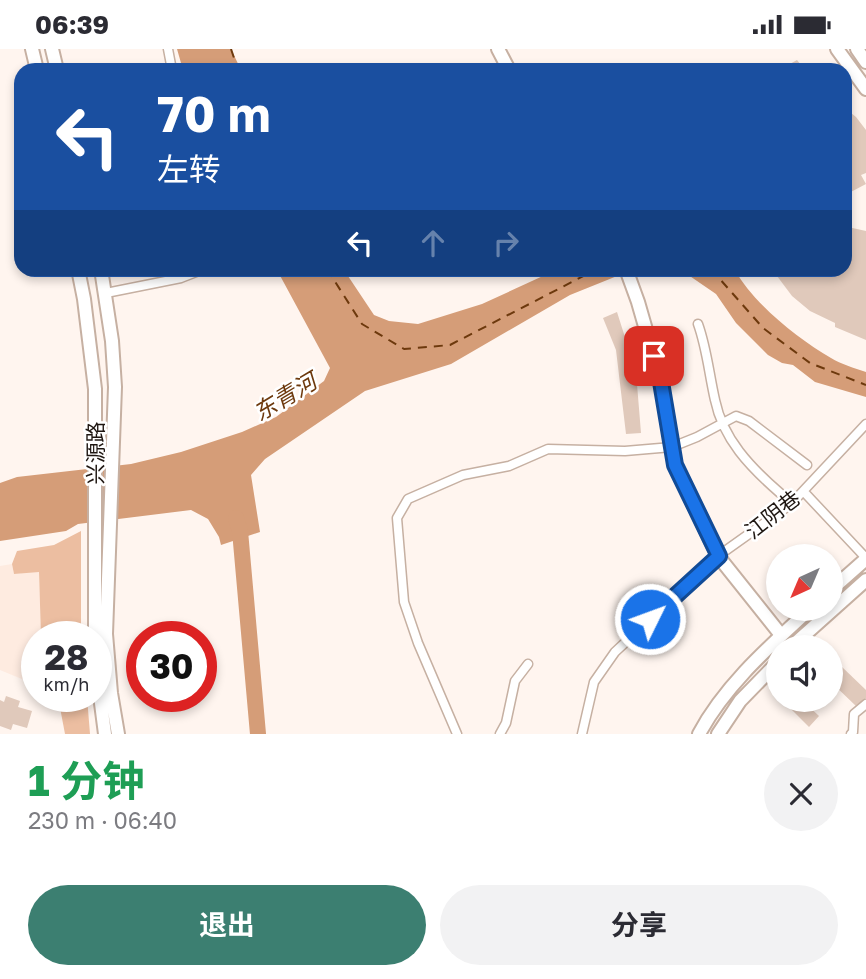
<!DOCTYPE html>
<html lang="zh">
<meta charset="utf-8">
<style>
body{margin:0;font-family:"Golos Text","Noto Sans SC",sans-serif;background:#f2f2f3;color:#2b2b33;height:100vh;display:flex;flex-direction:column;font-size:26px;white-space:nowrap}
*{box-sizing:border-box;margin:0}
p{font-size:23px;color:#7c7c81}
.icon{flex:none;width:38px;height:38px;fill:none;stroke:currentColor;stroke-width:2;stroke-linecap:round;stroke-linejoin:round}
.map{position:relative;height:685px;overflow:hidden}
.drawer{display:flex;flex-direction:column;background:#fff;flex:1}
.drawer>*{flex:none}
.guide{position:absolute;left:14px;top:14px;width:838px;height:214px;border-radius:21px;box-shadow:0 4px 10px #0003;background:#1a4fa0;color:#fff;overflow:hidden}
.needle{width:46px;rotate:224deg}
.fabs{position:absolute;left:766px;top:495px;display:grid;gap:14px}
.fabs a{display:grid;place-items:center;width:77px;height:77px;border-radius:50%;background:#fff;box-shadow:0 4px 10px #0003;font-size:35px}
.speed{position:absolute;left:21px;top:572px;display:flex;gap:14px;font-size:35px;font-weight:700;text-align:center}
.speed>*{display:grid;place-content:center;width:91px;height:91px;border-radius:50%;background:#fff;box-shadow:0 4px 10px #0003;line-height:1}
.speed small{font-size:18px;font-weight:400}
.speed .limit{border:10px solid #d22;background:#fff;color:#111}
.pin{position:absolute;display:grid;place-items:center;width:60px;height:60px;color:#fff;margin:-30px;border-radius:14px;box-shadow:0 4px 10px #0006}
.me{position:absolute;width:77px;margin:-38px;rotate:48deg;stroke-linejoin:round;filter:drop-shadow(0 0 5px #0008)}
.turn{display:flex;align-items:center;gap:24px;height:147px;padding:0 28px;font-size:32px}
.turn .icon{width:91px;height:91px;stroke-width:2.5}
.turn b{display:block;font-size:49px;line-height:60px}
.lanes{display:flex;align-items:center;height:66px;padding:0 28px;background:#0003;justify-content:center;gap:35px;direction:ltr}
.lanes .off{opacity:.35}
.round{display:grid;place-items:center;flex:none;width:74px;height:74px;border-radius:37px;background:#f2f2f3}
.overview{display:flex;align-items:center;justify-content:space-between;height:119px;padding:0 28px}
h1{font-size:42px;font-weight:700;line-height:52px;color:#1e9e55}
.action{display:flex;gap:14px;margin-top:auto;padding:14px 28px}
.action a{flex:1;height:80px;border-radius:42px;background:#3c7f71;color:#fff;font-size:28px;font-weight:700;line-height:80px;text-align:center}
.action a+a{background:#f2f2f3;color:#2b2b33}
.status{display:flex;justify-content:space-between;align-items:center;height:49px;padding:0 35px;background:#fff;direction:ltr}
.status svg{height:19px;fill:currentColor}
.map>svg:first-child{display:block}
.built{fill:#feebe0}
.green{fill:#ecbea1}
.water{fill:#d59d78}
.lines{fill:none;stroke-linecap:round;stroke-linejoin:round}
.river{stroke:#d59d78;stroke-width:16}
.ferry{stroke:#6d390d;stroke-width:2;stroke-dasharray:9 7;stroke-linecap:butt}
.building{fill:#e0c9bb}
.street-casing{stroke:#c6b0a2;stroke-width:11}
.secondary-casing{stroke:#c6b0a2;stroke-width:16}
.primary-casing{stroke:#c6b0a2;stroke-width:16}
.street{stroke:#fff;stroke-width:8}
.secondary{stroke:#fff;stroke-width:12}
.primary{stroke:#fff;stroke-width:12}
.route-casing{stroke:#114b97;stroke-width:18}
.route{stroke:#1a73e8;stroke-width:12}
.labels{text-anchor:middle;stroke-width:5;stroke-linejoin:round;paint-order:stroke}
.street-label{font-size:21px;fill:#1e1611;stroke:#fff}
.water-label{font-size:23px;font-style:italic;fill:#6d390d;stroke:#fff}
</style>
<div class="status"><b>06:39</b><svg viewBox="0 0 49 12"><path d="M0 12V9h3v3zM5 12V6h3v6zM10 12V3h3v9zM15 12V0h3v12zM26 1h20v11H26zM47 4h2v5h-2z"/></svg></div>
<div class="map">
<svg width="866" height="685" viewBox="0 0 866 685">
<rect width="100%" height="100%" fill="#fff5ef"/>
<path class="built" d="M12,515l2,10 25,-3 2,66h-4v44l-8,1 -29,-12v-104z"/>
<path class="green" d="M81,482v106h-40l-2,-65 -25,2 -2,-10 5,-13 37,-6z
M58,648h29l3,37h-25z"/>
<path class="water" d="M177,0h54l10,21h-58z
M277,221h67l30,45 15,6 29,3 64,-20 74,-34h76l-62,25 -119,69 -86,27 -100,68 -14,16 9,57 -39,13 -2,-8 -11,-18 -17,-9 -113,14 -12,7 -66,10v-58l17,-6 114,-13 50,-12 61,-20 34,-15 48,-36 6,-13z
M681,221h54c18,33 63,69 96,88 10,6 23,10 35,14v25l-51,-15 -22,-17 -11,-2 -14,-8 -32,-32 -20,-29z"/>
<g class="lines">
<path class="river" d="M236,469l4,13 18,203"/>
<path class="ferry" d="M231,0l7,21
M327,220l35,55 42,25 46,-4 147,-76
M711,220l52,59 47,35 56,22"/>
</g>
<path class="building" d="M797,11l8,10h-26z
M845,59l11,9 10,13v43l-5,2 5,9 -21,11z
M848,178l18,4v109l-31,-13v-4l-25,-12 -18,-15 -18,-24 4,-3h67v-40z
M617,263l19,60 5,61 -15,1 -10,-84 -13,-32z
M841,617l25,24v8l-9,9 -26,-25v-6z
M6,647l14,5 -2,6 14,4 -5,17 -14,-4 -2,6 -11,-4v-26l4,2z
M790,651h12l17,16 -10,11 -23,-23z"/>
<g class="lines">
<g class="street-casing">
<path id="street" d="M168,0l4,21
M106,244l75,-15 23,-9
M698,275c9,25 11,50 17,76 8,39 35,67 65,93
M804,443l62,66
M457,685l-39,-91 -14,-41 -7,-84 11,-19 55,-24 46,-9 39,-17 77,2 47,-4 25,-10 39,-21 13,5 58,44
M500,685l6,-11 9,-42 13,-17
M582,685l12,-52 21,-30 103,-96 73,-52 75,-80
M851,685l2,-2 1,-18 12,-10"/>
</g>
<g class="secondary-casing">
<path id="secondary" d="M498,0l11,21
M837,0l29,40
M857,0l9,13
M626,220l12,33 23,80 14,83 43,91 63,79
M831,541l35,-31
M791,598l75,-67
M699,685c26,-49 71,-88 111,-125
M718,685l22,-33 39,-40"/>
</g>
<g class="primary-casing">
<path id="primary" d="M32,0l5,21
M52,0l5,21
M78,220l6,30 11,90v248
M101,220l11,72 3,46 -9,247 5,59 7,41
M96,616l9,69"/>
</g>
<use href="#street" class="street"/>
<use href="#secondary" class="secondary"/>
<use href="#primary" class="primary"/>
</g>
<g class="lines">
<g class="route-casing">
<path id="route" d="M650,570l69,-63 -44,-91 -14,-83 -7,-26"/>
</g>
<use href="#route" class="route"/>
</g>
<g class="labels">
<g class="street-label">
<text transform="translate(96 404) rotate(-90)" y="7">兴源路</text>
<text transform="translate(773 466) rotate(-38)" y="7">江阴巷</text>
</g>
<g class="water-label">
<text transform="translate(285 348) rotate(-31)" y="8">东青河</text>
</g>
</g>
</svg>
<div class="fabs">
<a><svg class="needle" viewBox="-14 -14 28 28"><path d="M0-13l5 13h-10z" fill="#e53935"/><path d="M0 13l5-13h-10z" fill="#7c7c81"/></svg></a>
<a><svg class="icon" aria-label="sound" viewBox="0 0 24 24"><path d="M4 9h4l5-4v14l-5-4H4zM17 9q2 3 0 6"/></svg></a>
</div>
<div class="speed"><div>28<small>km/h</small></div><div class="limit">30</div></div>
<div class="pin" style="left:654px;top:307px;background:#d93025"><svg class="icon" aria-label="arrive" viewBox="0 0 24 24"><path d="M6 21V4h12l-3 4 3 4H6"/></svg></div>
<svg class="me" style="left:650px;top:570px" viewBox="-20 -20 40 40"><circle r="17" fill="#1a73e8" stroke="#fff" stroke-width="3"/><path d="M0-11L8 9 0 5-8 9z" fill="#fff"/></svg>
<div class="guide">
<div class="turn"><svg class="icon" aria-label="left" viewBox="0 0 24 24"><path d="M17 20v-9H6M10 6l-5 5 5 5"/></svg><div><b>70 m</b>左转</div></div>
<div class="lanes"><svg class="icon" aria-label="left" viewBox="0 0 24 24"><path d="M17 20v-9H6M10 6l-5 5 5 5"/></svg><svg class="icon off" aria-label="ahead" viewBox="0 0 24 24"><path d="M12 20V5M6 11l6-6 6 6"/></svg><svg class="icon off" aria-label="right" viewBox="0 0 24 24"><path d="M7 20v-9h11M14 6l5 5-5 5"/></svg></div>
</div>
</div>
<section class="drawer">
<div class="overview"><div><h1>1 分钟</h1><p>230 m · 06:40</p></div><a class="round"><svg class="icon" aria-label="close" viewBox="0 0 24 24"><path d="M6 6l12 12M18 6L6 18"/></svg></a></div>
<div class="action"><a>退出</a><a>分享</a></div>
</section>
